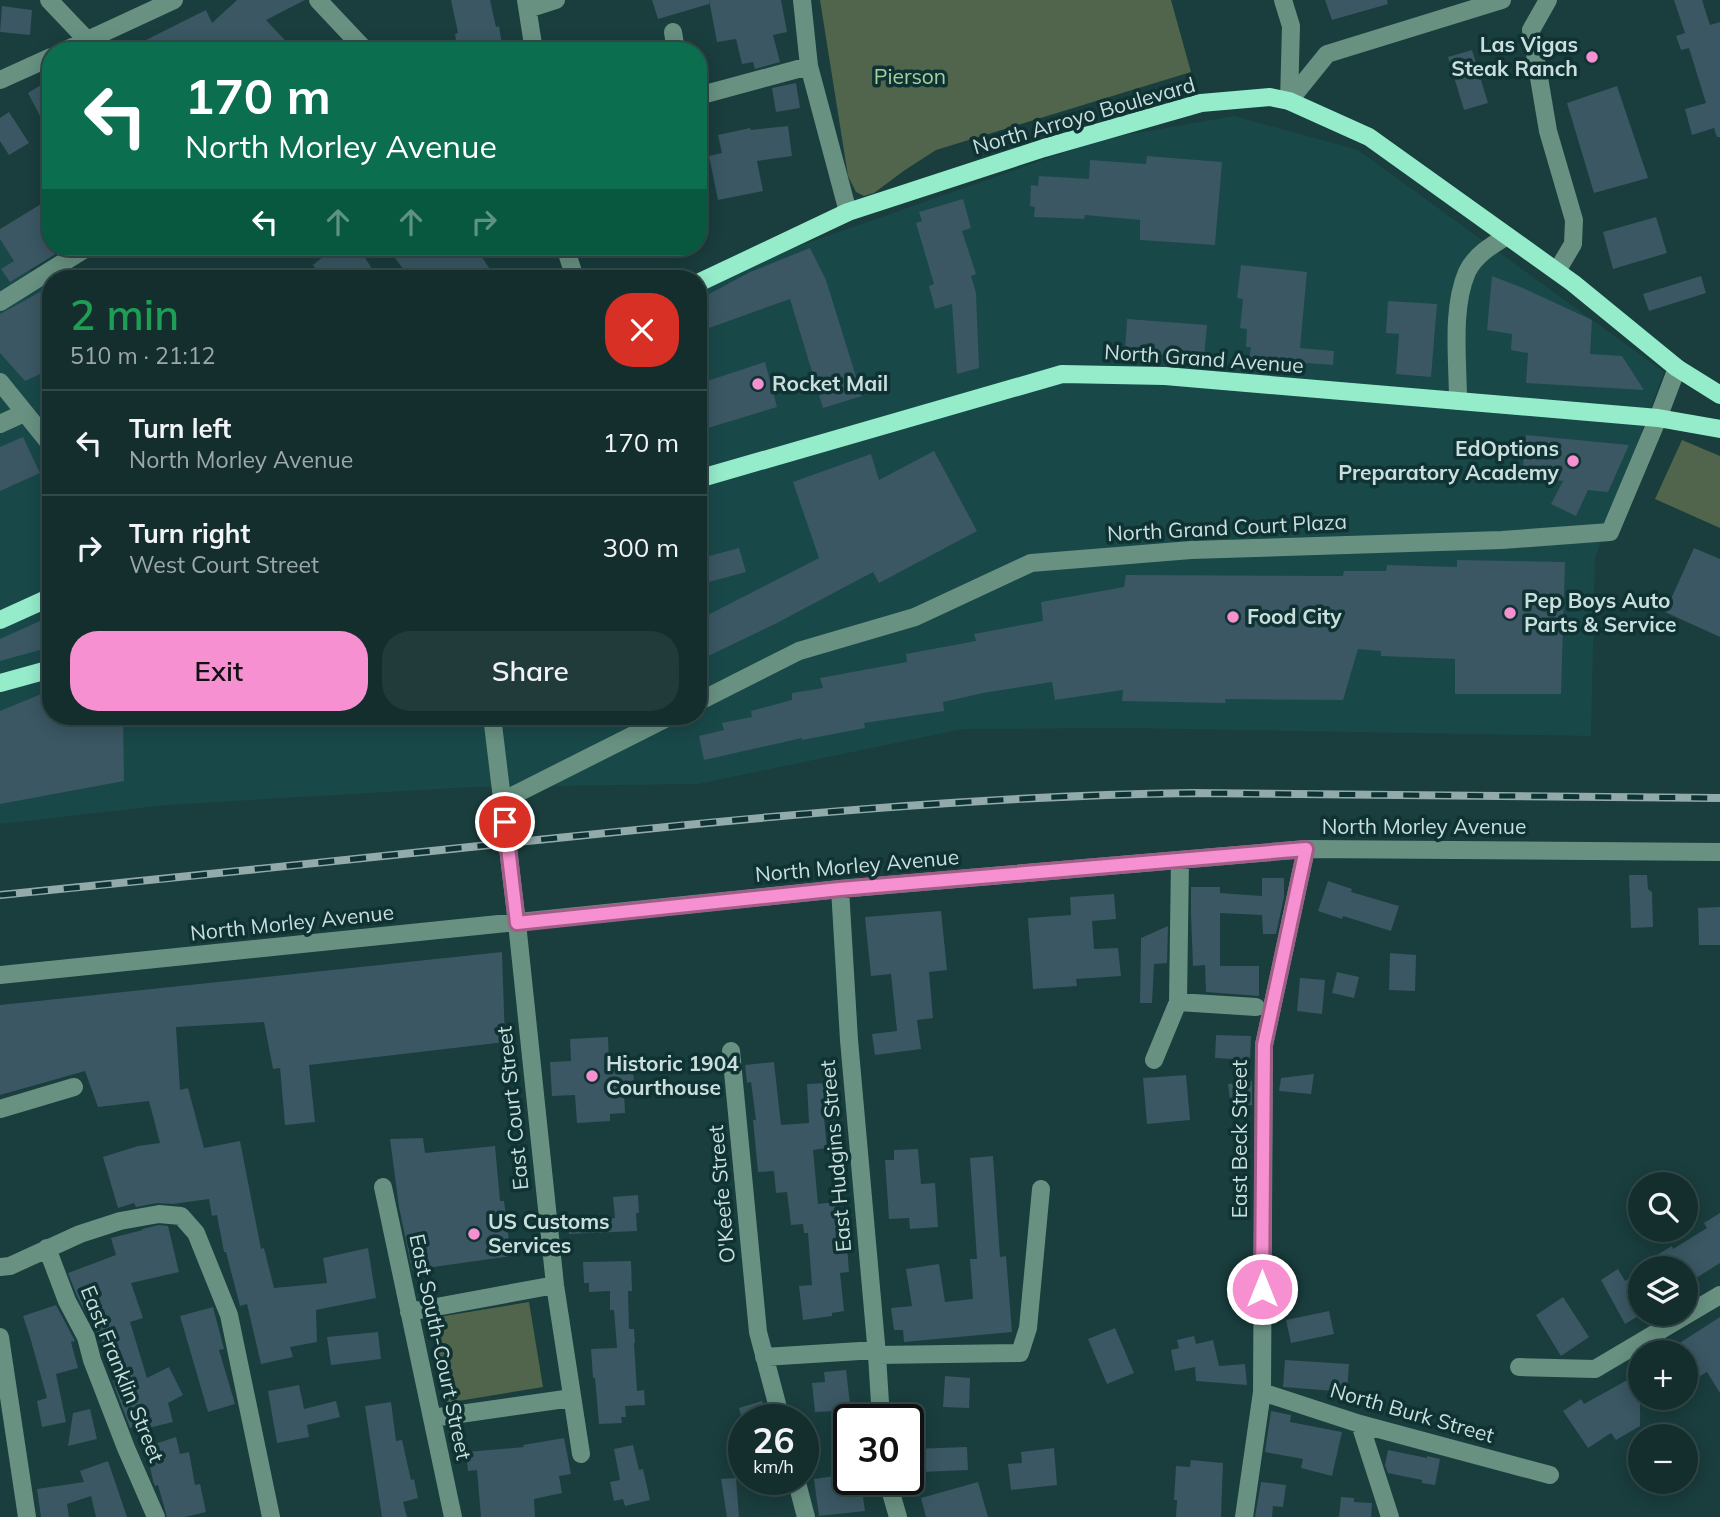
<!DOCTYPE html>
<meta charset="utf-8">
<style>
body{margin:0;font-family:Mulish,sans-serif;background:#213a3a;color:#f1f3f6;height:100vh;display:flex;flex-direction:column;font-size:26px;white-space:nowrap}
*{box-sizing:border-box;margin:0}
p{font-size:23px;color:#9da8aa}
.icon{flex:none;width:38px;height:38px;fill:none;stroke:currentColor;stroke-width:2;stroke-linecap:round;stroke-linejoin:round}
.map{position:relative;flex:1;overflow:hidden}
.details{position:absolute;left:42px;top:270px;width:665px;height:455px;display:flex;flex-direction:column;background:#142e2e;border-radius:28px;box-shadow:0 4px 18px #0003,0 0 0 2px #334a4a}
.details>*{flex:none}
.hud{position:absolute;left:42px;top:42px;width:665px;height:214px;border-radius:28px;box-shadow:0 4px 18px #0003,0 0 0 2px #334a4a;background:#0b6e4f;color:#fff;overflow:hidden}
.buttons{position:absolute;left:1628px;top:1172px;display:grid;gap:14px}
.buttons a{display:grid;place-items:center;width:70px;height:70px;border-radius:50%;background:#142e2e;box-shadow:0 4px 18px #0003,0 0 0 2px #334a4a;font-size:35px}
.speed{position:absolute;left:728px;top:1404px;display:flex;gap:14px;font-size:35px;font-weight:700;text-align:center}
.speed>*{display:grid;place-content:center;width:91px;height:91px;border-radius:50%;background:#142e2e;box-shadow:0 4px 18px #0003,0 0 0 2px #334a4a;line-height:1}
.speed small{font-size:18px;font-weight:400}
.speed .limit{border:4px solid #111;border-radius:10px;background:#fff;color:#111}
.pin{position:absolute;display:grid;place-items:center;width:60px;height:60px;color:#fff;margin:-30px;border:4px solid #fff;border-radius:50%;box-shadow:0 2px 7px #0007}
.me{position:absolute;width:77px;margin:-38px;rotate:0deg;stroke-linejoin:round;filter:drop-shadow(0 0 5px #0008)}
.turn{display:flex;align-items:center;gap:24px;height:147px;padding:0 28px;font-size:32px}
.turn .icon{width:91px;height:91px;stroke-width:2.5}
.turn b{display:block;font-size:49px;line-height:60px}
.lanes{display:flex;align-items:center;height:66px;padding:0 28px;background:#0003;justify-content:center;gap:35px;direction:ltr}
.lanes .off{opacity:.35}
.round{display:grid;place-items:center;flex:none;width:74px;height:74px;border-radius:28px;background:#213a3a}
.summary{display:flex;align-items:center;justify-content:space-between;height:119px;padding:0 28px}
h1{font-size:42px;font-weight:600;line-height:52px;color:#1e9e55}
.primary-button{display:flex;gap:14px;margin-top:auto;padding:14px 28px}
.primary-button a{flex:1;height:80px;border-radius:28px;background:#f690d0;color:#111;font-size:28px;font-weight:600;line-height:80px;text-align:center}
.primary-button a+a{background:#213a3a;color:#f1f3f6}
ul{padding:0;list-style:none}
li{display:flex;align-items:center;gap:21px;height:105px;padding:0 28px;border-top:2px solid #334a4a}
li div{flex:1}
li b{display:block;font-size:26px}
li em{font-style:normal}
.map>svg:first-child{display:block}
.built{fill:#194849}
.green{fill:#50654b}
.building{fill:#3a5763}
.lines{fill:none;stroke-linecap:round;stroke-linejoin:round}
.minor{stroke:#689181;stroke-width:18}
.major{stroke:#95eccb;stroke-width:18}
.rail-casing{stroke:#92aaaa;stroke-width:8}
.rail{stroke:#0f3233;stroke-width:5;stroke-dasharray:16;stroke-linecap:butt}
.route-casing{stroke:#a05e87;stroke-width:18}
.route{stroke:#f690d0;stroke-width:12}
.poi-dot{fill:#f690d0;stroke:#0f3233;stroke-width:2.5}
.labels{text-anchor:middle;stroke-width:7;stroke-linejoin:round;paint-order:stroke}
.poi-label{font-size:21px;font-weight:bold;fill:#cbdede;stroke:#0f3233;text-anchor:start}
.park-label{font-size:21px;fill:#a8d19e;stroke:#0f3233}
.street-label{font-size:21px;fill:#cbdede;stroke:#0f3233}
</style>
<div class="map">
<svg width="1720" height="1517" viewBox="0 0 1720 1517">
<rect width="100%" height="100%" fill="#1a3d3d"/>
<path class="built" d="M1234,116l124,34 306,222 -69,186 -4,178 -469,-8 -159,1 -265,55 -225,3 -307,18 -166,19v-585l51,53v424h647v-426l98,-43 307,-108z"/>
<path class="green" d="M820,0h351l20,72 -255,78 -31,20 -31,23 -10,3 -8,-4 -8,-16z
M1682,440l38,16v72l-65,-29z
M529,1302l14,85 -97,16 -14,-85z"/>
<path class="building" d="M237,0h68l-39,20 29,31h-171l82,-41 6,13z
M451,0h39l6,27 3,-1 4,25h-45l-3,-17 3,-1z
M652,0h57v4l-51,15z
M709,0h72l6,32 -14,3 7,27 -25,7 -2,-7 -11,2 -6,-25 -19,3z
M1325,0h62l1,4 -56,16z
M1674,0h28l8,25 10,-3v115h-3l-3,-9 -22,7 -7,-26 21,-6 -17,-55 -8,2 -5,-14 9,-3z
M2,6l30,4 -2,25 -30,-3z
M1472,50l16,53 -24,7 -16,-53z
M51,79v58l-23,-44z
M796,83l4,25 -24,4 -4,-24z
M1617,86l31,92 -54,15 -27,-90z
M9,112l20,31 -20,12 -9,-14v-23z
M788,126l4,30 -35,5 6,30 -45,9 -9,-44 13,-3 -4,-18 32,-7 1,2z
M1147,156l75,6 -7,83 -75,-5v-20l-55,-5 -1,4 -50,-2 1,-10 -5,-1 1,-21 7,1 1,-10 50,3 1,-19 56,4z
M51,198v49h16l-57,35 -9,-13 13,-8 -14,-22v-10z
M963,199l8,29 -9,3 14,43 -5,2 5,17 3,75 -22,6 -5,-70 -17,5 -6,-23 5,-2 -18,-61 6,-2 -3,-9z
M1656,217l11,36 -54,16 -10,-37z
M318,247h40l20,31h-57l-8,-13 11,-9z
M398,247h77l21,31h-86l-19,-25z
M810,248l16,32 36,116 -39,12 -33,-109 -92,33v-32l52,-28z
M1241,265l66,7 -7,76 34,3 -1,14 -27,-2v2l-57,-6 2,-12h-5l1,-18 -7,-1 3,-29 -6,-1z
M1492,276l31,12 69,32 -2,34 32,2 22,34 -118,-7 2,-30 -17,-3 1,-16 -25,-4z
M1701,276l5,17 -57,18 -6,-17z
M51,286v83l-26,12 -25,-28v-39z
M1388,301l49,3 -6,73 -35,-3 3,-40 -13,-1z
M1127,319l80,6 -3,33 -79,-6z
M765,362l12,45 -79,24v-47z
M1526,435l103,10 -21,47 -20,-2 -12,26 -25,-12 12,-23 -41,-5z
M23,437l17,36 -40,18v-44z
M934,451l43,80 -98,52 -6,-11 -98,52 -77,37v-41l121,-62 -26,-76 78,-28 8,26z
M739,548l7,24 -48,13v-26z
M1694,548l26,11v78l-55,-25z
M1457,560l108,2 -4,132h-106v-35l-74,-3v-5l-23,-2 -15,51 -118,-1 1,4 -104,-2 1,-11 -68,10 -3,-18 -69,11 -40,9 1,9 -80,12 1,5 -63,12v-2l-98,22 -5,-24 25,-6 -2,-7 30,-6 -1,-6 41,-11v-7l31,-5 -3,-10 87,-16 -1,-8 70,-13 -2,-7 69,-13 -2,-19 83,-15 2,-12 217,1 1,-5h42l1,-6 70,2z
M51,616v31l-51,14v-22z
M51,690v26h72l1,65 -124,23v-93z
M1629,875h18l1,14 4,3 1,35 -22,1z
M1262,878h22v19l-8,37h-13l-1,-19 -42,-2v53h39v30l-53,-4 -1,-27 -12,1 -2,-52h4h-4v-27h29v6l42,3z
M1328,881l24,8 -1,3 48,14 -8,25 -48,-15 -1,3 -24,-8z
M1114,894l2,25 -24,2 2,28 24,-1 3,28 -45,3 1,7 -44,3 -5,-71 43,-3 -1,-18z
M1720,907v38h-21l-1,-37z
M941,911l6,59 -18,2 4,46 -16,2 4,29 -46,6 -3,-21 25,-3 -6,-57 -20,2 -6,-59z
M1168,926l-1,37 -13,1 -2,39h-12l1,-65z
M502,952l3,90 -196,23 6,57 -30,3 -5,-57 -7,1 -9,-47 -88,5 4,63 8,-2 16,60 36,-7 21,108 3,-1 10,40 53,-5 -4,-25 45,-10 8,50 -60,12 1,32 -27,5 3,10 -32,7 -14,-60 -7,2 -14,-54h-2l-7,-37 -5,1 -3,-17 -36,5 -16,-1 -21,4 -2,-4 -16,5 -15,-51 35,-11 22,-3 -11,-42 -51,6 -13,-36 -85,24v-90z
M1390,953l26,2 -1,36 -26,-1z
M1337,972l22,5 -5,21 -22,-5z
M1300,978l25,2 -3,34 -25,-3z
M1216,1035l35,1 -1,24 -35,-2z
M608,1037l1,25 24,-1 1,29 -10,1 1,22 -15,1v7l-33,2 -2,-28 -23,1 -2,-34 21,-1 -1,-22z
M774,1062l7,63 28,-2 -2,-39 20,-1 1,24h-5l4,41 -14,2 5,54 17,-2 5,45 7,-1 2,26 -9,1 4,38 -12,2v3l-29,4 -4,-34 13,-1 -4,-52h-4l-1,-9 -12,1 -4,-33 -11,1 -2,-22 -16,1 -5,-52h3l-5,-38 -4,1 -2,-18z
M1314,1074l-3,20 -32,-3 2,-13z
M1186,1075l4,45 -43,4 -4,-46z
M1252,1081v24l-21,2 -3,-23z
M423,1138l2,15 70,-7 5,55h4l7,55 -99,14 -13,-63 -9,-68z
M918,1149l3,35 14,-1 3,44 -28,2 -1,-11 -20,1 -4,-59h9v-10z
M993,1156l7,101 6,-1 6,76 -108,10 -1,-12h-9l-3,-22 21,-2 -6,-37 33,-5 6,38 28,-3 -3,-40h7l-7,-101z
M638,1195l1,18h-3l1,18 -68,3 -1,-15 47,-1 -2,-21z
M1720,1213v50l-35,22v-16h-51l38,-23 1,3 34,-21 -3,-5z
M159,1225l9,1 11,46 -48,11 12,35 -13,4 17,56 22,-11 14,28 -15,8 5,19 -33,8 -1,-4 -9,2 -15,-40 -15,-56 -3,1 -20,-37 -9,-23 48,-18 -5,-17 32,-8 -1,-1z
M631,1261l1,30h-4l1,38h5l1,14h-1l3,48 7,-1 1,15 -20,1 1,11h-5l1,6 -23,1 -4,-46h-2l-2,-29 26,-1 -3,-38h-4v-19l-21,1v-9h-5l-1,-21z
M1618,1269l7,12 15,-9v43l-15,9 -24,-44z
M1563,1297l26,40 -28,19 -25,-41z
M56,1305l19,36 -4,1 7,26 -22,6 10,48 -24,5 -5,-26 10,-3 -17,-61 -7,-21z
M213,1307l11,42 -5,1 16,54 -27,8 -28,-96z
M1329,1311l5,23 -43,9 -5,-23z
M1720,1317v76l-13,-21 -22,13v-32h-21z
M1115,1328l19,45 -27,11 -19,-45z
M378,1332l3,27 -50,6 -4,-28z
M1194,1336l2,8 17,-4 6,26 26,-2 2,21 -51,-4 -1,-14 -20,4 -4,-21 8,-2 -2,-8z
M1285,1360l64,4 -2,28 -64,-5z
M846,1370l4,34 -1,59h-12l-2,-52 -20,1 -3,-29 13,-1 -1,-10z
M1640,1373v53l-24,14 -5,-7 -23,15 -25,-37 18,-12 3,5z
M945,1376l25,2 -1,30 -26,-1z
M299,1385l5,24 32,-8 4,16 -33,8 2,12 -32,6 -9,-52z
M762,1401l6,18h-26l-3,-11z
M391,1402l5,39 6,-1 9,40 3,-1 4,19 -15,4 4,15h-25l-17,-111z
M90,1409l7,30 -29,7 5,-33z
M1271,1411l20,4 -1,7 52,10 -10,44 -31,-8 2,-9 -38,-7z
M176,1437l4,17 9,-2 6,33 5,-1 6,28 -21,5h-18l-9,-32 -3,1 -2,-5 -7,-34z
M564,1438l7,36 -12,2 3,17 -28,6 1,18h-54l-4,-47 -9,1 -2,-19 58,-5 -1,-2z
M633,1445l6,25 4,-1 7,31 -25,6 -2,-7 -9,2 -4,-19 10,-2 -6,-31z
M967,1447l1,23 -48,2 -1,-8h-6l-1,-15z
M1054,1448l3,37 -46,5 -3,-26 14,-1 -1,-11z
M1388,1450l39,8v-2l13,3 -5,26 -13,-2v-3l-34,-7 -3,-8z
M1191,1460l32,3 -2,54h-45l1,-17h-3l2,-34 14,1z
M108,1461l19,56h-31l-5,-21 -24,8 2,13h-28l-4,-28 47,-7 -4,-11z
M849,1474v5h22l2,16 -10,2 2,14 -46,5 -5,-37z
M736,1478l3,39h-12l-6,-38z
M978,1482l10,35h-62l-5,-19z
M1261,1482l25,3 -3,22 -10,-1 -1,11h-17z
M1341,1497l13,1v4l18,1 -1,14h-32z"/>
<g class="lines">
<path class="minor" d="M49,0l38,40
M318,0l48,51
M526,0l8,51
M802,0l7,66 39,146
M1283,0l8,26 -2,75
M1548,0l-17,30 17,101 26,89 -1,24 -16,27
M528,9l28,-9
M673,32l3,19
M64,51l110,-51
M0,80l51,-23
M698,96l111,-30
M1289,101l38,-47 175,-54
M565,247l10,31
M0,302l88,-55
M0,382l51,63
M1458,401c0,-40 -7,-92 9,-129 8,-17 25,-27 40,-36
M0,424l24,-11
M698,702l101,-51 116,-34 116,-54 160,-13 311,-10 108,-8 48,-114 19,-50
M492,716l25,207 38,362 26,169
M502,801l169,-85
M840,889l9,151 28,315 4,64
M0,975l840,-86 466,-40 414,3
M1178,1002l78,5
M731,1051l27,281 23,87
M1154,1060l24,-58 2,-142
M0,1109l74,-22
M383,1187l70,330
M47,1248l20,53 19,36 6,23 34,88 30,69
M0,1267l10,-1 70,-32 40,-13 39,-7 22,2 15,17 33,82 42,202
M409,1312l146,-27
M0,1337l27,180
M877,1355l143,-2 8,-25 13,-139
M764,1357l112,-7
M1519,1367l76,2 125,-74
M1262,1392l98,32 190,51
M432,1418l140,-20
M1360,1424l30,93
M796,1479l10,38
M887,1479l11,38
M1244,1517l18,-125 2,-347 42,-196"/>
<path class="major" d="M698,283l150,-71 196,-64 157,-45 69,-6 19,4 80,36 204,146 104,85 43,27
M698,479l364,-105 103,2 493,42 62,11
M0,620l51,-23
M0,683l51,-14"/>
<g class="rail-casing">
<path id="rail" d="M0,895c186,-18 371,-38 557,-57 211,-22 423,-42 635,-45l528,5"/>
</g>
<use href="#rail" class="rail"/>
</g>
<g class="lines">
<g class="route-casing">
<path id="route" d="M505,822l12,101 323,-34 466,-40 -42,196 -2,244"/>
</g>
<use href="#route" class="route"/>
</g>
<g class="poi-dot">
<circle cx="1592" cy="57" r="7"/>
<circle cx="758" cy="384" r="7"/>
<circle cx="1573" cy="461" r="7"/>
<circle cx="1510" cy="613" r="7"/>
<circle cx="1233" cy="617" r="7"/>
<circle cx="592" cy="1076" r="7"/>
<circle cx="474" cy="1234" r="7"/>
</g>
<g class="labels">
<g class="poi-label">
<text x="1578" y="52" text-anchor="end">Las Vigas<tspan x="1578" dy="24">Steak Ranch</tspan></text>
<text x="772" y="391">Rocket Mail</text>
<text x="1559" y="456" text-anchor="end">EdOptions<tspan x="1559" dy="24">Preparatory Academy</tspan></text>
<text x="1524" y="608">Pep Boys Auto<tspan x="1524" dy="24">Parts &amp; Service</tspan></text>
<text x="1247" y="624">Food City</text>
<text x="606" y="1071">Historic 1904<tspan x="606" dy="24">Courthouse</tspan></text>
<text x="488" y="1229">US Customs<tspan x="488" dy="24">Services</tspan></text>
</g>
<g class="park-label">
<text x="910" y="84">Pierson</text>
</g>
<g class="street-label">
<text transform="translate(1084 116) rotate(-16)" y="7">North Arroyo Boulevard</text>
<text transform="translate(1204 359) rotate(4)" y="7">North Grand Avenue</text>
<text transform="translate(1227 528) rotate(-3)" y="7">North Grand Court Plaza</text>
<text x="1424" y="834">North Morley Avenue</text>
<text transform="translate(857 866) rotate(-5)" y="7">North Morley Avenue</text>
<text transform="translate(292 923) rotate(-6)" y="7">North Morley Avenue</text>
<text transform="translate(513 1108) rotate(-96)" y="7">East Court Street</text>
<text transform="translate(1240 1139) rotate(-90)" y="7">East Beck Street</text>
<text transform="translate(836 1156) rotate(-95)" y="7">East Hudgins Street</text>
<text transform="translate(722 1194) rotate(-95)" y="7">O'Keefe Street</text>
<text transform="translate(440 1347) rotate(78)" y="7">East South-Court Street</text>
<text transform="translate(122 1374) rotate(68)" y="7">East Franklin Street</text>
<text transform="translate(1412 1413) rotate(16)" y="7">North Burk Street</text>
</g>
</g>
</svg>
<div class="buttons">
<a><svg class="icon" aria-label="search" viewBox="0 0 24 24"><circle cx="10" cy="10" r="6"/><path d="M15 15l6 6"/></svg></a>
<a><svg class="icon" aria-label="layers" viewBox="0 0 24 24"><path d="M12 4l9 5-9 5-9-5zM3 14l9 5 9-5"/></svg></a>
<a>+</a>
<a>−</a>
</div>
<div class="speed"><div>26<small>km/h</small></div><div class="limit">30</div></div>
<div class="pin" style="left:505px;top:822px;background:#d93025"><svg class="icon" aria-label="arrive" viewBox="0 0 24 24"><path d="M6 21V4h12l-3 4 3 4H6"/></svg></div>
<svg class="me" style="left:1262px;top:1289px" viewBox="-20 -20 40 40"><circle r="17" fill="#f690d0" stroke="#fff" stroke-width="3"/><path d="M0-11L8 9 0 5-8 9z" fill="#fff"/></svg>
<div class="hud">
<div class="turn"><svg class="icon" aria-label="left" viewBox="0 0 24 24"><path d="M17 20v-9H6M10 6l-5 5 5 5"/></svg><div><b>170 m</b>North Morley Avenue</div></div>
<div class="lanes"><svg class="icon" aria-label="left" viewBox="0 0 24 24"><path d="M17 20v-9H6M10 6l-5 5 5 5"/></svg><svg class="icon off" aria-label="ahead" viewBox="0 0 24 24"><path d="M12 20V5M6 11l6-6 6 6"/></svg><svg class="icon off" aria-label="ahead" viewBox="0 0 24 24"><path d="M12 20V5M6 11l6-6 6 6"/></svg><svg class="icon off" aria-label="right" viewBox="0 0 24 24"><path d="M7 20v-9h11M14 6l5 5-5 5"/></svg></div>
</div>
<section class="details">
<div class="summary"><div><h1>2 min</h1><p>510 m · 21:12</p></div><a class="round" style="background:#d93025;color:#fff"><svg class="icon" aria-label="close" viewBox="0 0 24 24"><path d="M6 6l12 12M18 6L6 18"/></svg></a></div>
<ul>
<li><svg class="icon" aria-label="left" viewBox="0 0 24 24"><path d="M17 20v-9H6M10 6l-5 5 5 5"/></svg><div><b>Turn left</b><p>North Morley Avenue</p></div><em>170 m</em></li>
<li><svg class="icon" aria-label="right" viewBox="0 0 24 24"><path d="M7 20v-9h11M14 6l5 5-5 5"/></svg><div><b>Turn right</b><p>West Court Street</p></div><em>300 m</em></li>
</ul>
<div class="primary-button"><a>Exit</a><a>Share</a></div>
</section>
</div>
